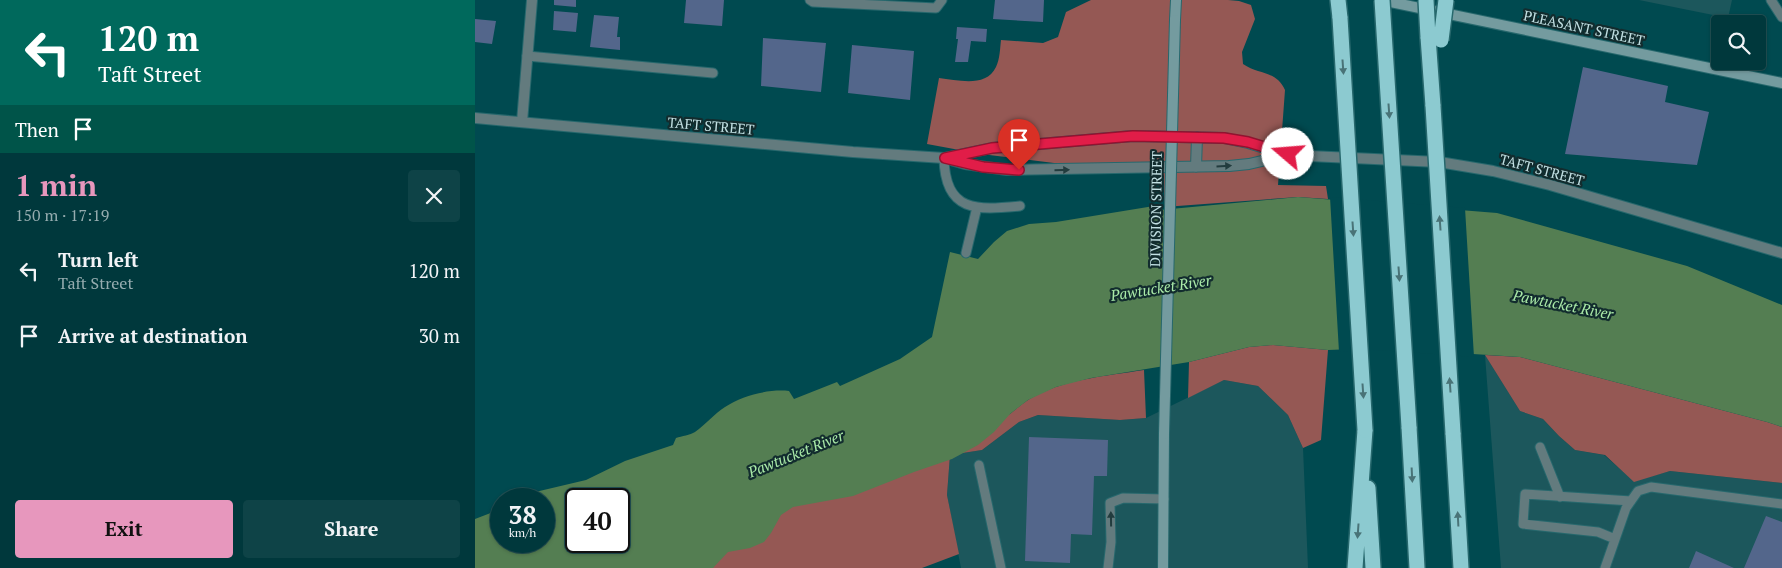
<!DOCTYPE html>
<meta charset="utf-8">
<style>
body{margin:0;font-family:"PT Serif",serif;background:#0e4347;color:#f1f3f6;height:100vh;display:flex;flex-direction:column;font-size:19px;white-space:nowrap}
*{box-sizing:border-box;margin:0}
p{font-size:16px;color:#95acaf}
.icon{flex:none;width:28px;height:28px;fill:none;stroke:currentColor;stroke-width:2;stroke-linecap:round;stroke-linejoin:round}
.map{position:relative;flex:1;overflow:hidden}
.panel{display:flex;flex-direction:column;background:#00383c;width:475px}
.panel>*{flex:none}
.guide{background:#00695c;color:#fff;overflow:hidden}
.buttons{position:absolute;left:1236px;top:15px;display:grid;gap:10px}
.buttons a{display:grid;place-items:center;width:55px;height:55px;border-radius:5px;background:#00383c;box-shadow:0 1px 4px #0004,0 0 0 1px #225256;font-size:25px}
.speed{position:absolute;left:15px;top:488px;display:flex;gap:10px;font-size:25px;font-weight:700;text-align:center}
.speed>*{display:grid;place-content:center;width:65px;height:65px;border-radius:50%;background:#00383c;box-shadow:0 1px 4px #0004,0 0 0 1px #225256;line-height:1}
.speed small{font-size:12px;font-weight:400}
.speed .limit{border:2px solid #111;border-radius:8px;background:#fff;color:#111}
.pin{position:absolute;display:grid;place-items:center;width:42px;height:42px;color:#fff;margin:-51px -21px;border-radius:50% 50% 50% 0;rotate:-45deg;box-shadow:0 0 5px #0007}
.pin .icon{rotate:45deg}
.me{position:absolute;width:55px;margin:-28px;rotate:288deg;stroke-linejoin:round;filter:drop-shadow(0 0 4px #0008)}
.turn{display:flex;align-items:center;gap:18px;height:105px;padding:0 15px;font-size:22px}
.turn .icon{width:65px;height:65px;stroke-width:2.5}
.turn b{display:block;font-size:35px;line-height:42px}
.then{display:flex;align-items:center;height:48px;padding:0 15px;background:#0003;gap:10px;font-size:19px}
.round{display:grid;place-items:center;flex:none;width:52px;height:52px;border-radius:5px;background:#0e4347}
.headline{display:flex;align-items:center;justify-content:space-between;height:85px;padding:0 15px}
h1{font-size:30px;font-weight:600;line-height:38px;color:#e797bd}
.cta{display:flex;gap:10px;margin-top:auto;padding:10px 15px}
.cta a{flex:1;height:58px;border-radius:5px;background:#e797bd;color:#111;font-size:20px;font-weight:600;line-height:58px;text-align:center}
.cta a+a{background:#0e4347;color:#f1f3f6}
ul{padding:0;list-style:none}
li{display:flex;align-items:center;gap:15px;height:65px;padding:0 15px}
li div{flex:1}
li b{display:block;font-size:19px}
li em{font-style:normal}
main{display:flex;flex:1;min-height:0}
.map>svg:first-child{display:block}
.built{fill:#1c575c}
.forest{fill:#955854}
.water{fill:#547e52;fill-rule:evenodd}
.pier{fill:#004a50}
.building{fill:#53668b}
.lines{fill:none;stroke-linecap:round;stroke-linejoin:round}
.service-casing{stroke:#27686d;stroke-width:11}
.minor-casing{stroke:#27686d;stroke-width:12}
.tertiary-casing{stroke:#27686d;stroke-width:12}
.secondary-casing{stroke:#27686d;stroke-width:12}
.motorway-casing{stroke:#27686d;stroke-width:18}
.service{stroke:#637b7e;stroke-width:9}
.minor{stroke:#637b7e;stroke-width:10}
.tertiary{stroke:#637b7e;stroke-width:10}
.secondary{stroke:#749b9f;stroke-width:10}
.motorway{stroke:#8ccad0;stroke-width:15}
.secondary-bridge-casing{stroke:#27686d;stroke-width:12;stroke-linecap:butt}
.motorway-bridge-casing{stroke:#27686d;stroke-width:18;stroke-linecap:butt}
.secondary-bridge{stroke:#749b9f;stroke-width:10}
.motorway-bridge{stroke:#8ccad0;stroke-width:15}
.oneway{fill:#497377}
.oneway2{fill:#223c3e}
.route-casing{stroke:#92132f;stroke-width:12}
.route{stroke:#e11d48;stroke-width:9}
.labels{text-anchor:middle;stroke-width:4.5;stroke-linejoin:round;paint-order:stroke}
.street-label{font-size:14px;fill:#c2e0e3;stroke:#122c2e}
.water-label{font-size:15px;font-style:italic;fill:#aaeaa8;stroke:#122c2e}
</style>
<main>
<section class="panel">
<div class="guide">
<div class="turn"><svg class="icon" aria-label="left" viewBox="0 0 24 24"><path d="M17 20v-9H6M10 6l-5 5 5 5"/></svg><div><b>120 m</b>Taft Street</div></div>
<div class="then">Then<svg class="icon" aria-label="arrive" viewBox="0 0 24 24"><path d="M6 21V4h12l-3 4 3 4H6"/></svg></div>
</div>
<div class="headline"><div><h1>1 min</h1><p>150 m · 17:19</p></div><a class="round"><svg class="icon" aria-label="close" viewBox="0 0 24 24"><path d="M6 6l12 12M18 6L6 18"/></svg></a></div>
<ul>
<li><svg class="icon" aria-label="left" viewBox="0 0 24 24"><path d="M17 20v-9H6M10 6l-5 5 5 5"/></svg><div><b>Turn left</b><p>Taft Street</p></div><em>120 m</em></li>
<li><svg class="icon" aria-label="arrive" viewBox="0 0 24 24"><path d="M6 21V4h12l-3 4 3 4H6"/></svg><div><b>Arrive at destination</b></div><em>30 m</em></li>
</ul>
<div class="cta"><a>Exit</a><a>Share</a></div>
</section>
<div class="map">
<svg width="1307" height="568" viewBox="0 0 1307 568">
<rect width="100%" height="100%" fill="#004a50"/>
<path class="built" d="M1164,0h93l-4,18z
M1010,355l35,56 23,8 16,17 16,14 29,5 30,26 36,-10 112,12v85h-281z
M749,380l34,6 30,29 15,33 5,120h-347l-14,-73 3,-40 32,-5 37,-28 19,-7 82,5 26,-2z"/>
<path class="forest" d="M616,0h137l11,1 12,4 4,14 -13,33 1,12c16,11 33,6 42,26l-7,95 48,1 2,13 -30,-2 -134,10v-30l-3,-6 -35,1 -145,-18 -54,-10 12,-66c19,2 47,10 57,-11 4,-8 4,-19 5,-27l42,3 15,-6 8,-25z
M798,345l55,5 -7,90 -18,8 -15,-33 -30,-29 -34,-6 -36,18 1,-36 60,-15z
M1010,355l35,2 247,65 15,5v56l-112,-12 -36,11 -29,-27 -30,-5 -16,-14 -16,-17 -23,-8z
M669,370l2,48 -26,2 -82,-5 -19,7 -37,28 -32,5 -3,40 12,59 -37,14h-215l27,-39 276,-115c6,-5 12,-10 18,-14 34,-21 78,-24 116,-30z"/>
<path class="water" d="M823,197l199,16 190,53 95,39v122l-15,-5 -247,-65 -141,-9 -51,2 -55,-5 -24,2 -60,15 -98,16 -35,9 -28,13 -18,14 -16,18 -16,13 -26,14 -38,13 -61,24 -60,11 -12,8 -10,18 -7,9 -14,6 -22,4 -15,16h-238v-49l26,-10v32h43v-42h-21l8,-6 55,-13 39,-19 48,-16 3,-7c6,-2 14,-3 19,-6 11,-8 19,-18 30,-25 18,-12 44,-18 64,-16l5,8 43,-17 3,4 60,-27 32,-22 18,-85 28,7 16,-17 13,-11 22,-7 27,-2 98,-16 6,4zM101,499h43v42h-43z"/>
<path class="pier" d="M855,197l135,11 9,149 -95,-7 -40,2z"/>
<path class="building" d="M79,0h22v7l-22,-2z
M211,0h38l-2,26 -38,-3z
M520,0h49l-1,22 -50,-3z
M79,11l24,2 -2,19 -23,-2z
M119,15l25,2 -2,20h3v13l-30,-3z
M0,19l21,2 -4,23 -17,-2z
M482,27l30,2 -1,13 -15,-1 -3,21h-13l3,-23h-2z
M288,38l63,5 -5,49 -60,-6z
M377,45l62,6 -4,49 -62,-7z
M1108,67l85,19 -3,16 44,10 -12,53 -132,-11z
M554,437l79,3 -1,36h-13l-2,59 -21,-1 -1,29 -45,-2z
M1291,516l16,6v46h-38z
M1221,551l38,17h-45z"/>
<g class="lines">
<g class="service-casing">
<path id="service" d="M335,0l3,2 123,6 6,-8
M1296,0l11,17
M52,56l186,17
M469,158c1,55 33,52 76,48
M491,253l11,-46
M1065,447l20,50
M504,465l22,103
M1140,539l-17,-7 -75,-8 2,-30 106,7
M633,568l3,-26 -1,-39 13,-5 41,1
M1130,568l21,-60 12,-17 13,-4 131,17"/>
</g>
<g class="minor-casing">
<path id="minor" d="M47,122l10,-122"/>
</g>
<g class="tertiary-casing">
<path id="tertiary" d="M0,118l378,34 91,6 21,6 42,6 222,-4 20,-2 38,-9
M469,158l48,-10 141,-12 91,2 24,5 40,12 151,7 54,9 57,14 232,68
M721,167l1,-30"/>
</g>
<g class="secondary-casing">
<path id="secondary" d="M906,0l401,83
M700,20l1,-20
M688,568l1,-134"/>
</g>
<g class="motorway-casing">
<path id="motorway" d="M863,0l2,18
M953,37l5,69
M934,427l8,141
M978,433l8,135
M893,488l5,80
M880,568l10,-138"/>
</g>
<use href="#service" class="service"/>
<use href="#minor" class="minor"/>
<use href="#tertiary" class="tertiary"/>
<use href="#secondary" class="secondary"/>
<use href="#motorway" class="motorway"/>
<g class="secondary-bridge-casing">
<path id="secondary-bridge" d="M689,434l11,-414"/>
</g>
<g class="motorway-bridge-casing">
<path id="motorway-bridge" d="M907,0l27,427
M951,0l2,37
M865,18l25,412
M966,40l5,-40
M958,106l20,327"/>
</g>
<use href="#secondary-bridge" class="secondary-bridge"/>
<use href="#motorway-bridge" class="motorway-bridge"/>
</g>
<defs><path id="oneway-solid" d="M-6-.8H1V-3.2L6.5 0L1 3.2V.8H-6Z" transform="scale(1.25)"/></defs>
<g class="oneway">
<use href="#oneway-solid" transform="translate(868 67) rotate(86)"/>
<use href="#oneway-solid" transform="translate(914 111) rotate(86)"/>
<use href="#oneway-solid" transform="translate(965 223) rotate(-94)"/>
<use href="#oneway-solid" transform="translate(878 229) rotate(86)"/>
<use href="#oneway-solid" transform="translate(924 274) rotate(86)"/>
<use href="#oneway-solid" transform="translate(975 385) rotate(-94)"/>
<use href="#oneway-solid" transform="translate(888 391) rotate(86)"/>
<use href="#oneway-solid" transform="translate(937 475) rotate(87)"/>
<use href="#oneway-solid" transform="translate(983 519) rotate(-93)"/>
<use href="#oneway-solid" transform="translate(883 531) rotate(94)"/>
</g>
<g class="oneway2">
<use href="#oneway-solid" transform="translate(749 166) rotate(-3)"/>
<use href="#oneway-solid" transform="translate(587 170) rotate(-1)"/>
<use href="#oneway-solid" transform="translate(636 519) rotate(-91)"/>
</g>
<g class="lines">
<g class="route-casing">
<path id="route" d="M544,170l-36,-3 -38,-9 47,-10 141,-12 91,2 24,4 40,12"/>
</g>
<use href="#route" class="route"/>
</g>
<g class="labels">
<g class="street-label">
<text transform="translate(1109 28) rotate(12)" y="5">PLEASANT STREET</text>
<text transform="translate(236 126) rotate(5)" y="5">TAFT STREET</text>
<text transform="translate(1067 170) rotate(15)" y="5">TAFT STREET</text>
<text transform="translate(681 209) rotate(-89)" y="5">DIVISION STREET</text>
</g>
<g class="water-label">
<text transform="translate(686 288) rotate(-9)" y="5">Pawtucket River</text>
<text transform="translate(1088 305) rotate(11)" y="5">Pawtucket River</text>
<text transform="translate(321 454) rotate(-22)" y="5">Pawtucket River</text>
</g>
</g>
</svg>
<div class="buttons">
<a><svg class="icon" aria-label="search" viewBox="0 0 24 24"><circle cx="10" cy="10" r="6"/><path d="M15 15l6 6"/></svg></a>
</div>
<div class="speed"><div>38<small>km/h</small></div><div class="limit">40</div></div>
<div class="pin" style="left:544px;top:170px;background:#d93025"><svg class="icon" aria-label="arrive" viewBox="0 0 24 24"><path d="M6 21V4h12l-3 4 3 4H6"/></svg></div>
<svg class="me" style="left:813px;top:154px" viewBox="-20 -20 40 40"><circle r="19" fill="#fff"/><path d="M0-13L10 11 0 6-10 11z" fill="#e11d48"/></svg>
</div>
</main>
